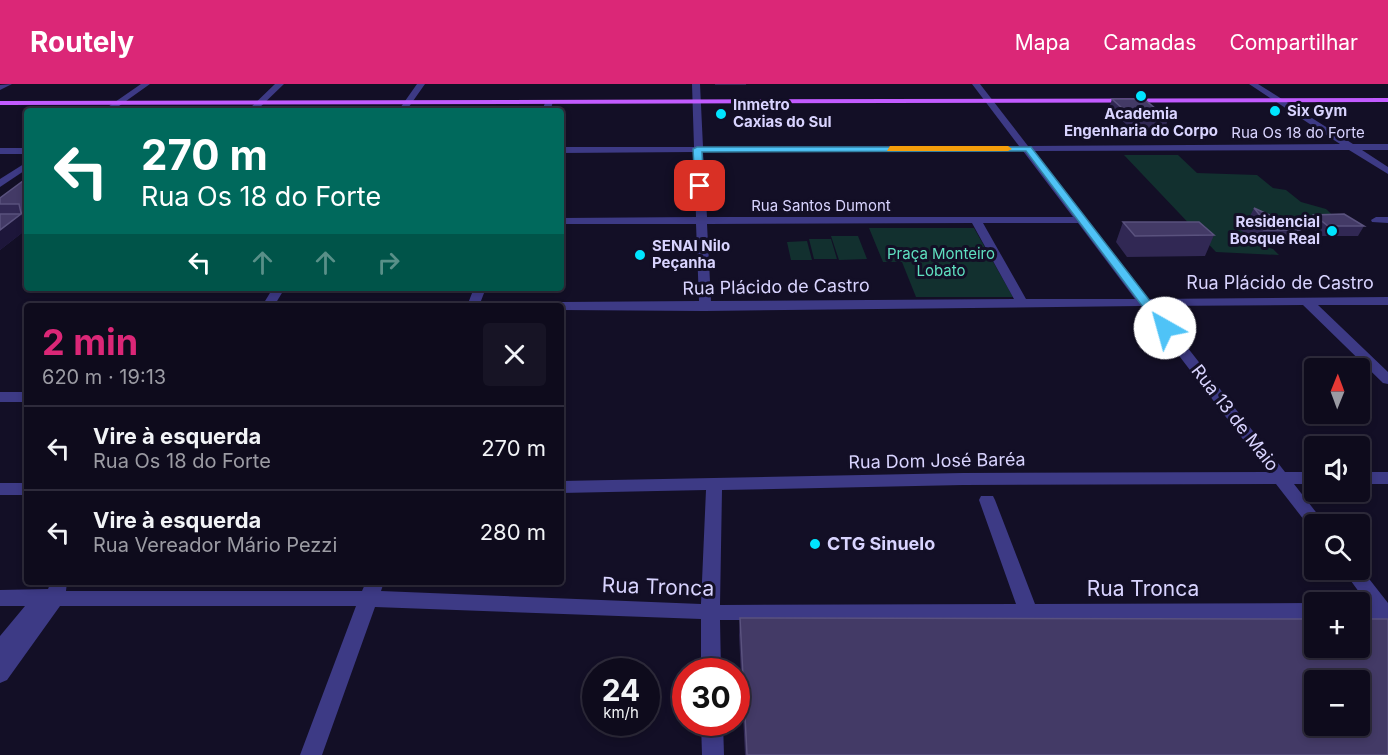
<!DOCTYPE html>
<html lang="pt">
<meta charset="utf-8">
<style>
body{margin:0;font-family:Inter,sans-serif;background:#171425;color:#f1f3f6;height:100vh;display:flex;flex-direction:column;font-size:22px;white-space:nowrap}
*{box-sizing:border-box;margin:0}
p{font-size:20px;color:#9b9ba3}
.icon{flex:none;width:33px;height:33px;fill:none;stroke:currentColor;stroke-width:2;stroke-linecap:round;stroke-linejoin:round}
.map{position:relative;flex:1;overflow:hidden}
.sheet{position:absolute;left:24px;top:219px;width:540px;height:282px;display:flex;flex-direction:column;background:#0e0b1c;border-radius:6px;box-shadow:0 3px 9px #0003,0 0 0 2px #2e2b3b}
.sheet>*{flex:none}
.hud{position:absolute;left:24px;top:24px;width:540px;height:183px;border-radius:6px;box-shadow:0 3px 9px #0003,0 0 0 2px #2e2b3b;background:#00695c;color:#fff;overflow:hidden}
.needle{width:39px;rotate:1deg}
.buttons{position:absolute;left:1304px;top:274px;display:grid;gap:12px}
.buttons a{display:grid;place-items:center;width:66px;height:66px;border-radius:6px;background:#0e0b1c;box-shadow:0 3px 9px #0003,0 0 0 2px #2e2b3b;font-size:30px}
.speed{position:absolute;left:582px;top:574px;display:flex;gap:12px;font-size:30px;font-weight:700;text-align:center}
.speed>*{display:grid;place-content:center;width:78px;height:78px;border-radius:50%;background:#0e0b1c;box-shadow:0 3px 9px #0003,0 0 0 2px #2e2b3b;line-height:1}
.speed small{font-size:15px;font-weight:400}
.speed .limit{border:9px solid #d22;background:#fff;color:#111}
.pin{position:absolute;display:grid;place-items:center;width:51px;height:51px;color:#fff;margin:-26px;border-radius:12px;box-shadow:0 3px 9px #0006}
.me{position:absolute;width:66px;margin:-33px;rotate:322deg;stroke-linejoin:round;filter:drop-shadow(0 0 4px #0008)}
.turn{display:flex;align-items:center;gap:21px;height:126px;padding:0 18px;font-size:27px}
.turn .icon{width:78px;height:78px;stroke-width:2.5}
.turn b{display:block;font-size:42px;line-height:51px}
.lanes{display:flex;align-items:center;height:57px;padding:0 18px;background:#0003;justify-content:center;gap:30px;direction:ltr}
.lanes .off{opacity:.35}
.round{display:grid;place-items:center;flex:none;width:63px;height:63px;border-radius:6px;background:#171425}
.headline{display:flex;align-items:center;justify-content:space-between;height:102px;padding:0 18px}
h1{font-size:36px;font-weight:700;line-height:45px;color:#db2777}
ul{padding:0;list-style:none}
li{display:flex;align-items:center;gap:18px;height:84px;padding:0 18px;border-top:2px solid #2e2b3b}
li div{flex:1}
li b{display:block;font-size:22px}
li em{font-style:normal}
header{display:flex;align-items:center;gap:36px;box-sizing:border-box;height:84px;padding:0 30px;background:#db2777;color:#fff}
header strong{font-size:28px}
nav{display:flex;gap:33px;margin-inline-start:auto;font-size:21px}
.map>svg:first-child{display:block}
.green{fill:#12302f}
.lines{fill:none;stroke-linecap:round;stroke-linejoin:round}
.minor{fill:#3d3a85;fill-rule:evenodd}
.major{fill:#c25bff;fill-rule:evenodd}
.wall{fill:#312854}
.shaded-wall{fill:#1d163a}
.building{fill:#433a66;stroke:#5a527e;stroke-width:1.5;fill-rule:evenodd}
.route{fill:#4fc3f7;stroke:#337fa1;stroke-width:1.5}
.slow{fill:#f59e0b}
.poi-dot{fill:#00e5ff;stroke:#130f26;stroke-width:2}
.labels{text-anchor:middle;stroke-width:6;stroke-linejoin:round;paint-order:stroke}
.far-poi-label{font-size:15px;font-weight:bold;fill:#d9d4ff;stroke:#130f26;text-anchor:start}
.far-street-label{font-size:15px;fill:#d9d4ff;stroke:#130f26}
.far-park-label{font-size:15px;fill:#5fe0c0;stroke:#130f26}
.street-label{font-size:18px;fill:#d9d4ff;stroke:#130f26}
.poi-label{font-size:18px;font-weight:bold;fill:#d9d4ff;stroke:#130f26;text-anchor:start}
.near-street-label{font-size:21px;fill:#d9d4ff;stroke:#130f26}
</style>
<header>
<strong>Routely</strong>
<nav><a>Mapa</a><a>Camadas</a><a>Compartilhar</a></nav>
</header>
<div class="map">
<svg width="1388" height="671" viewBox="0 0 1388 671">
<rect width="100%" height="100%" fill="#130f26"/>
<path class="green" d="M1124,71h54l19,18 60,2 16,13 13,2 15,12 25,7 13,12 -97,8 15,14 16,6 6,6 -63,-3z
M869,144h105l39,69h-97l-14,-35h-19z
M831,152h27l9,23 -28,1z
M809,155h22l6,20h-23z
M807,157l5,19h-21l-4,-18z"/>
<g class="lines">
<path class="minor" d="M12,0l-12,6v-5z
M141,0h9l-38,27h-10z
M275,0h9l-28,27h-9z
M417,0h8l-19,27h-8z
M692,0h8l3,63 316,-1 -47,-62h8l48,62 312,-2 -91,-60h9l95,60h35v6h-26l26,17v7l-39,-24 -316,1 116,148 239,-2v8h-70l70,67v12l-5,-1 -80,-78 -148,1 130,166h29v12h-20l32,41h-12v5l-3,-1 -35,-45 -313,1 -241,5 -2,115 296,-1 -37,-104 2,-4h12l2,4 40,104 279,-1v16l-594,1 1,52h-20v-53l-326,-12 -53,148h-22l56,-149h-296l-53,74 -7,3v-47l25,-30h-25v-16l48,-1 3,-7h16l-1,9h296l4,-9h18l-3,9 320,13 5,-114 -145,3v-12l402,-8 305,-1 -127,-166 -436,5 -144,-1v-4h-6l6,-4 138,-1 -3,-77h-135v-6l135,-1 -2,-65 -133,1v-6h133zM1023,67l50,66h-366l-4,-65zM972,139l42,76 -303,2 -4,-77zM983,139h95l57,76h-109z
M546,16l7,2 -3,9h-8z
M0,64h27v6h-27z
M27,78v7l-27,18v-8z
M1376,133h12v6l-16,-1 -1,-2z
M273,204h12l-11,18h-12z
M474,204h12l-7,18h-12z
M0,308h27v10h-27z
M1359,388h29v12h-29z
M0,399h27v12h-27z
M1359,482l29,37v22l-10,-6h-19v-16h8l-24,-33h16z
M701,639h22l1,32h-22z"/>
<path class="major" d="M1388,14v4l-1388,3v-4z"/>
</g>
<path class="wall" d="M715,0h31v1h-31z
M1112,15l56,20 -3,10h-34l-22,-21z
M27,94v46l-4,-6 4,7v4l-27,21v-52z
M1254,124l45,22 -6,11 -34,-1 -19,-10 5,-10 5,-1 -1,-1z
M1314,131l50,11 -6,10h-36l-14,-11z
M1123,138l91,13 -9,21 -78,1 -11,-15z
M740,534l648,137h-643l-6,-120z"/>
<path class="shaded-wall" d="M27,125v15l-6,-11z
M21,130l6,11v4l-27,21v-20z"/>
<path class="building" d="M1112,15h32l24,20h-34z
M27,94v31l-6,4 -2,-9h-19v-6z
M1254,124l22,10h9l14,12h-35l-19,-10 18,-1z
M0,130h21l-21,16z
M1344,130l20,12h-36l-14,-11z
M1123,138h76l15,13 -79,1z
M740,534l574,1v29h45v-29h29v136h-641zM1314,597h45v45h-45z"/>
<path class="route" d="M697,63h334l140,181 -10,3 -135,-180 -324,1 2,34 -4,2 -5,-2 -2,-37z"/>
<path class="slow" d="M890,62h118l4,3 -4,2h-121z"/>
<g class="poi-dot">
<circle cx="1141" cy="12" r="6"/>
<circle cx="1275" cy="27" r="6"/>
<circle cx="721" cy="30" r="6"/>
<circle cx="1332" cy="147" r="6"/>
<circle cx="640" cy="171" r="6"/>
<circle cx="815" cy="460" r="6"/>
</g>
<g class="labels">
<g class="far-poi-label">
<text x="733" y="26">Inmetro<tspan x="733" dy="17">Caxias do Sul</tspan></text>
<text x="1287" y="32">Six Gym</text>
<text x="1141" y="35" text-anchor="middle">Academia<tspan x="1141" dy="17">Engenharia do Corpo</tspan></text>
<text x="1320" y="143" text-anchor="end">Residencial<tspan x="1320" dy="17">Bosque Real</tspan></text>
<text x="652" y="167">SENAI Nilo<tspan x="652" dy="17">Peçanha</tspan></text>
</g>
<g class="far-street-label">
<text x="1298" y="54">Rua Os 18 do Forte</text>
<text x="821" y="127">Rua Santos Dumont</text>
</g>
<g class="far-park-label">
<text x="941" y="175">Praça Monteiro<tspan x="941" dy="17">Lobato</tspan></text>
</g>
<g class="street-label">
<text x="1280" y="205">Rua Plácido de Castro</text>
<text transform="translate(776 203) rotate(-1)" y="6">Rua Plácido de Castro</text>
<text transform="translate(1235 334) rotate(52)" y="6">Rua 13 de Maio</text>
<text transform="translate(937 377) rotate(-1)" y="6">Rua Dom José Baréa</text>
</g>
<g class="poi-label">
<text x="827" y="466">CTG Sinuelo</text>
</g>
<g class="near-street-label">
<text transform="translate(658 503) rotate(2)" y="7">Rua Tronca</text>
<text x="1143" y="512">Rua Tronca</text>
</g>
</g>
</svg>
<div class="buttons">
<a><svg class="needle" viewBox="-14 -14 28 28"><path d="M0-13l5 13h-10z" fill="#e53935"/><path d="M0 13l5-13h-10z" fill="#9b9ba3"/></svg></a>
<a><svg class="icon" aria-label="sound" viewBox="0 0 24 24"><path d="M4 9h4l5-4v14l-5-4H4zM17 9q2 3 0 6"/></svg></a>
<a><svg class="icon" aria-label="search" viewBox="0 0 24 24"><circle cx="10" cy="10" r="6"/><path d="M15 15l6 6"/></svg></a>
<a>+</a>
<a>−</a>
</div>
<div class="speed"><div>24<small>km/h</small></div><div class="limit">30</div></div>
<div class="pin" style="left:700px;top:102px;background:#d93025"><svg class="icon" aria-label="arrive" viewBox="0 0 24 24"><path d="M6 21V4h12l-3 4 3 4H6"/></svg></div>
<svg class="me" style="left:1165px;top:244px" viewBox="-20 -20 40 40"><circle r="19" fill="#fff"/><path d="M0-13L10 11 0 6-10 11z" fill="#4fc3f7"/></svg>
<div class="hud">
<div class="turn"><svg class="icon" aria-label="left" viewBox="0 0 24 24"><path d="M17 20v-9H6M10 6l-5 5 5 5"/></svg><div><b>270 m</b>Rua Os 18 do Forte</div></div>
<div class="lanes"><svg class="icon" aria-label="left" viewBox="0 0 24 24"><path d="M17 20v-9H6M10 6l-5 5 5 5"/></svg><svg class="icon off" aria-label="ahead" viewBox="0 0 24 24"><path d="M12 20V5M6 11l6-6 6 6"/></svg><svg class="icon off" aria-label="ahead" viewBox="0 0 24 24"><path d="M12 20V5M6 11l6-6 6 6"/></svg><svg class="icon off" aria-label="right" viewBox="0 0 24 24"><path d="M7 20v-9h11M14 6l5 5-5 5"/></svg></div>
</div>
<section class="sheet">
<div class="headline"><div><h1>2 min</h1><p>620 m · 19:13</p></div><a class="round"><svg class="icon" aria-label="close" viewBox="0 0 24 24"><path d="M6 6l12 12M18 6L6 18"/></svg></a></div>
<ul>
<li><svg class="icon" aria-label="left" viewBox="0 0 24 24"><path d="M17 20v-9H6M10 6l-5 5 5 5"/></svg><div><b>Vire à esquerda</b><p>Rua Os 18 do Forte</p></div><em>270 m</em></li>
<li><svg class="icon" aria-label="left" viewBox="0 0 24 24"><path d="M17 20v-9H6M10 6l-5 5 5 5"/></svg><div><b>Vire à esquerda</b><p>Rua Vereador Mário Pezzi</p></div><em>280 m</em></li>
</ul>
</section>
</div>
